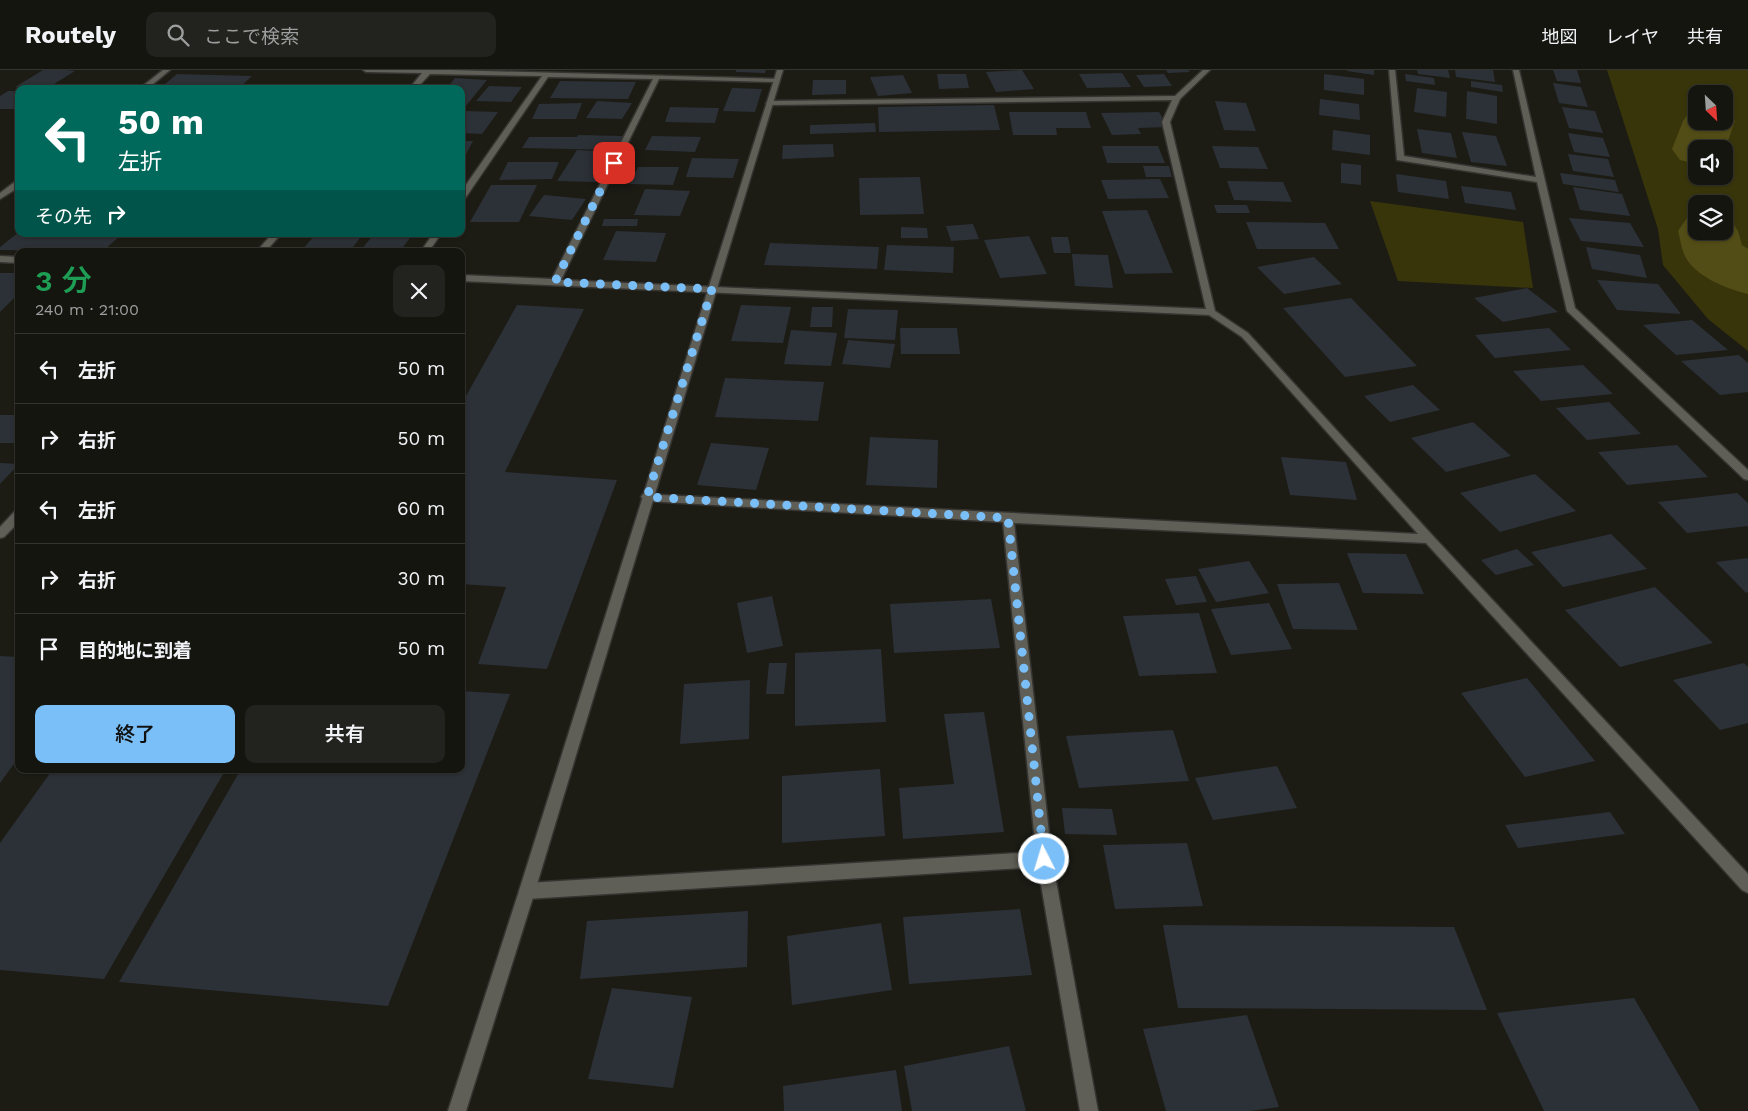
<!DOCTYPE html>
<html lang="ja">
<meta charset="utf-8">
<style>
body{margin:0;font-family:"Work Sans","Noto Sans JP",sans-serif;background:#22221e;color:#f1f3f6;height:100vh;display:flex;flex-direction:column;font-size:19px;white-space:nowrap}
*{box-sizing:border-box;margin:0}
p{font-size:16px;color:#9d9f9f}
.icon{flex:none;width:28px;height:28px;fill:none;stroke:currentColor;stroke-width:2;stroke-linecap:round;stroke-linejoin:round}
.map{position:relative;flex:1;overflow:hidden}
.panel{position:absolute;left:15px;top:178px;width:450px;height:525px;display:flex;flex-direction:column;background:#151510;border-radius:10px;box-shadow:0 1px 4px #0004,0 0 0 1px #343430}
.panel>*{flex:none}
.banner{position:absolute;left:15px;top:15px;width:450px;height:152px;border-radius:10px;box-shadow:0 1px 4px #0004,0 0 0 1px #343430;background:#00695c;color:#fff;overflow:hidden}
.needle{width:32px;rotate:155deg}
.tools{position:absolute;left:1688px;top:15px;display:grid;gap:10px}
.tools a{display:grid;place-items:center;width:45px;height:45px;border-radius:10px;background:#151510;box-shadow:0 1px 4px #0004,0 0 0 1px #343430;font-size:25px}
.pin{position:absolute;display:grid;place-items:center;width:42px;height:42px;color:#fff;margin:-21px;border-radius:10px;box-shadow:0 2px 8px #0006}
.me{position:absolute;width:55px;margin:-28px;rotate:355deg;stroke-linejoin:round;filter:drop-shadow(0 0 4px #0008)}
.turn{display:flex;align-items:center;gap:18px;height:105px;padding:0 20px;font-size:22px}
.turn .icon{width:65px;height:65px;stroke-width:2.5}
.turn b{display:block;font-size:35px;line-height:42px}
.then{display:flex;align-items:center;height:48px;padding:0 20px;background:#0003;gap:10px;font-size:19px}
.round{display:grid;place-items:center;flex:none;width:52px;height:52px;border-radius:10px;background:#22221e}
.headline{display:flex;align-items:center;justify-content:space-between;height:85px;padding:0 20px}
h1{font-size:30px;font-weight:600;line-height:38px;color:#1e9e55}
.cta{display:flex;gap:10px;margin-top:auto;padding:10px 20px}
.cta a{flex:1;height:58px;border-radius:10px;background:#7abff8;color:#111;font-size:20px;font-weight:600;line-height:58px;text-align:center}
.cta a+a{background:#22221e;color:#f1f3f6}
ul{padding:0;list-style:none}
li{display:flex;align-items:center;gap:15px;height:70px;padding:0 20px;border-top:1px solid #343430}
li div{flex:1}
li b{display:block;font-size:19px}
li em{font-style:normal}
header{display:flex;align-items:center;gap:30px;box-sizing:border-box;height:70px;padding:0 25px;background:#151510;border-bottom:1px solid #343430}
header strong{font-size:24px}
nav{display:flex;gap:28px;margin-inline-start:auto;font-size:18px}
.search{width:350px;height:45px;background:#22221e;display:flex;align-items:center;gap:12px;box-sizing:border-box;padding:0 18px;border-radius:10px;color:#9d9f9f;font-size:19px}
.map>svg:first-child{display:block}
.green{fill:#39350b;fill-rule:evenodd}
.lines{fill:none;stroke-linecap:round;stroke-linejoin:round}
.river{fill:#524c16;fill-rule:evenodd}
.building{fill:#2c3137}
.street-casing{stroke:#353431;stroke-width:3}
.secondary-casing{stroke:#353431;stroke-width:3}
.street{fill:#605f57;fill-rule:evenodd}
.secondary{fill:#605f57;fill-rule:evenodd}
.route{stroke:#7abff8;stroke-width:9;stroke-dasharray:0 16.2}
</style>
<header>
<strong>Routely</strong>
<div class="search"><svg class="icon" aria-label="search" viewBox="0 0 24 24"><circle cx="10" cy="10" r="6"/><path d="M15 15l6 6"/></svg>ここで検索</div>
<nav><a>地図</a><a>レイヤ</a><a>共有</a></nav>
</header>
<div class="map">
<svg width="1748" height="1041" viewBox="0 0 1748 1041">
<rect width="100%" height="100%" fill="#1c1c15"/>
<path class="green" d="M1607,0h141v281l-40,-32 -45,-54 -5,-36zM1696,24h28v27h-28zM1696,79h28v27h-28zM1696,134h28v27h-28z
M1370,131l153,21 10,66 -135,-7z"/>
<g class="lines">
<path class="river" d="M1696,39v12h28v-12l3,1 8,11 -11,31v-3h-28v15l-16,-4 -8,-11 11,-28 8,-11z
M1696,146v15h28v-14l5,1 9,13 4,14 6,4v45c-21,-5 -55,-18 -64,-40 -3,-7 -4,-16 -6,-23l9,-13z"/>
</g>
<path class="building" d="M43,0h23l9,1 -29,18 -31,-2z
M736,0h30l-1,3 -29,-1z
M1022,0l12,19 -38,3 -10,-20z
M1166,0h22l2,2 -22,1z
M1347,0h27v5l-27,-4z
M1417,0h31l2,8 -32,-4z
M1455,0h38l2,12 -39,-5z
M1553,0h24l4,13 -24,-2z
M1122,3l9,14 -44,1 -8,-14z
M177,4l75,2 -14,13h-79z
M937,4h29l3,14 -30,1z
M1164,4l8,12 -28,1 -8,-12z
M1324,4l40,5v16l-40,-5z
M1405,4l29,4 1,7 -29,-4z
M903,5l9,18 -34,3 -8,-19z
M455,8l32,2 -26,32v-23h-15z
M813,10h33v14l-34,1z
M560,11l76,1 -8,17 -78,-1z
M1471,11l31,4 1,7 -32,-5z
M1553,13l28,4 7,20 -29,-4z
M489,16l33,1 -11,15 -35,-1z
M732,18l30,1 -7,23 -32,-1z
M1417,18l30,4 -1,25 -32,-5z
M8,21h11v18h-19v-13z
M1467,21l30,5v28l-31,-5z
M1320,29l39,5 1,16 -41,-5z
M597,31l35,2 -10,16 -36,-1z
M1215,31l31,2 10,28 -32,-1z
M582,33l-6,16h-44l7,-15z
M994,35l6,25 -121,2 -1,-25z
M670,37l49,1 -4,15 -50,-1z
M1562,37l33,4 8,22 -34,-5z
M466,41l32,1 -16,22 -21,-1v-15z
M1009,42h77l5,16h-35l1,7h-44z
M1159,42l9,15 -30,1 3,6 -29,1 -11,-22z
M875,53l1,9 -66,2v-9z
M1417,59l34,4 6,25 -35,-5z
M1333,60l37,5v20l-38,-5z
M1462,62l34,4 11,30 -36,-4z
M1568,63l35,5 7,19 -36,-5z
M578,65l45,1 -6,14 -95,-2 7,-11h48z
M652,66l49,1 -6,15 -50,-2z
M461,71h12l-10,19h-2z
M833,74l1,13 -52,2 1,-14z
M1102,76h56l7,17h-58z
M1212,76l46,1 10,22 -48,-1z
M577,80l37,2 -18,30 -39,-1z
M1568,84l40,5 6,18 -41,-6z
M692,88l47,1 -6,19 -47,-1z
M508,92h51l-7,17 -53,1z
M1341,93l20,2v20l-20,-2z
M1143,96h26l3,11h-26z
M638,97h41l-6,18 -43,-1z
M1560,103l55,7 4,12 -56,-8z
M1396,104l50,7 3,18 -51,-7z
M920,107l4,37 -64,1 -1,-37z
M1160,109l9,19 -61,1 -7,-19z
M1227,111l56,1 9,20 -58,-2z
M491,115h46l-18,37h-49z
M1461,116l50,6 5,18 -51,-7z
M1573,117l49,7 8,22 -50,-6z
M645,119l45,2 -10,25 -46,-1z
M544,125l42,4 -14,21 -43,-4z
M1214,135h33l3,8h-33z
M1147,140l26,63 -48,1 -23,-63z
M1569,148l61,5 14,24 -63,-6z
M604,149h34l-1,7h-35z
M1246,152l79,1 14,26h-82z
M973,154l6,15 -28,2 -5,-15z
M901,157l26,1 1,10h-27z
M616,161l50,2 -10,29 -53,-2z
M19,162v2h103l-19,17 -103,-1v-3z
M316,164h47l-13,17h-49z
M374,164h39l-13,17 -39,-1z
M1029,166l18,38 -47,4 -16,-38z
M1051,167h17l3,16h-17z
M770,173l109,4 -2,22 -113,-4z
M887,175l67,2 -1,26 -69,-3z
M1586,177l54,8 7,23 -55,-9z
M1072,184l36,1 5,33 -38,-2z
M1314,187l28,27 -58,10 -27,-27z
M0,203h19v20l-19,19z
M1597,210l61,4 23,30 -64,-4z
M1527,218l31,24 -55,10 -29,-24z
M1351,228l66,68 -72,11 -62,-69z
M517,235l67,4 -79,163 112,8 -70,189 -69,-5 28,-77 -45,-3v-179z
M741,235l50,2 -8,36 -52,-2z
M812,237h21l-1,20h-22z
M848,239l50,1 -3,30 -51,-2z
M1692,250l36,30 -52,5 -33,-30z
M900,258h57l3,26h-59z
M1549,258l22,22 -76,8 -20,-23z
M791,260l46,3 -6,33 -47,-2z
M848,270l47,4 -5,24 -48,-4z
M1739,285l9,8v29l-28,3 -39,-34z
M1583,295l30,29 -72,7 -28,-30z
M725,308l99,4 -6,39 -103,-4z
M1413,315l27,25 -50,12 -26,-26z
M1609,332l32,32 -54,6 -31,-32z
M0,345h19v28h-19z
M1473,352l38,34 -65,16 -35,-34z
M870,367l68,3 -1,48 -71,-3z
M711,373l58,5 -13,42 -59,-5z
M1677,375l31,32 -81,8 -29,-33z
M1281,387l65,5 11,38 -67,-5z
M0,393l19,1 -19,20z
M1535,404l41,37 -76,21 -40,-39z
M1737,423l11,10v23l-61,7 -29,-31z
M1611,464l36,35 -84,18 -32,-35z
M1517,479l17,16 -38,10 -15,-15z
M1347,483l59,1 18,40 -61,-1z
M1748,488v34l-2,1 -30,-31z
M1249,491l20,32 -53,9 -18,-33z
M1196,506l11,26 -31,3 -11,-26z
M1339,513l19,47 -65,-1 -16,-45z
M1655,517l58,56 -93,24 -55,-57z
M772,526l11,50 -36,7 -10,-50z
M991,529l9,49 -106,5 -4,-49z
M1269,533l23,46 -61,6 -20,-46z
M1199,543l18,60 -78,3 -16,-60z
M881,579l5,73 -91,4v-73z
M0,586l19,1v100l-19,26z
M769,593h18l-3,31h-18z
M1744,593l4,4v56l-28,7 -47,-50z
M1527,608l68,83 -70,16 -64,-84z
M750,610l-1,59 -69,5 4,-60z
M461,621l49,3 -122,312 -269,-24 122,-213h220z
M984,642l20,120 -101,7 -4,-51 55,-4 -10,-70z
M1173,660l16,51 -110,7 -13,-52z
M1277,696l20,42 -84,12 -18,-42z
M53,699h173l-122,210 -104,-9v-127z
M880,699l5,67 -103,7v-67z
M1062,738l50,1 5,26 -52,-1z
M1610,742l15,22 -107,14 -13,-23z
M1187,773l16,63 -88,3 -12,-64z
M1020,839l12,66 -123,9 -6,-67z
M748,841l-1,56 -167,12 7,-58z
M881,853l11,67 -100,15 -5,-69z
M1163,855l291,2 33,83 -309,-2z
M612,918l80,9 -19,91 -85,-9z
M1634,928l66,113h-156l-47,-98z
M1247,945l32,92 -29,4h-84l-23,-82z
M1009,976l17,65h-114l-8,-45z
M896,1000l6,41h-118l-1,-25z"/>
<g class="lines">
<g class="street-casing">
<path id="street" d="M163,0h7l-23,19h-8z
M363,0h87l328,9v2l-2,1 -117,-3 -98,201 645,29 -44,-187 10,-22 -402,5 -4,-2 4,-2 405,-5 28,-26h7l-30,29 -10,23 45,189 33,22 185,203 315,338v19l-6,-3 -316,-347 -412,-20 38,336 46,252h-18l-42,-244 -511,32 -6,-3 -2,-5 2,-5 6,-3 509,-31 -33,-330 -356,-21 -6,-4 2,-3 775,40 -176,-197 -33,-22 -748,-34v-6l91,4 101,-200 -105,-2 -84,123h-3v-8l81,-116 -112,-2 -14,15h-7l13,-16 -56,-1z
M1389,0h6l9,86 132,21 -23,-107h6l56,238 173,162v10l-4,-1 -177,-168 -30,-129 -140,-22z
M16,111h3v6l-19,12v-6z
M272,164h9l-15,17h-9z
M433,164h8l-12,17h-8z
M0,186l19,1v6l-19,-1z
M19,440v12l-15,15 -4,1v-11l15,-16z"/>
</g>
<g class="secondary-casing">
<path id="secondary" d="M777,0h6l-248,821 -69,220h-18l71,-220z"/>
</g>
<use href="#street" class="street"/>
<use href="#secondary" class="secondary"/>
</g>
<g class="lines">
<path class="route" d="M614,93l-59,119 157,7 -65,208 361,21 36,341"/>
</g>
</svg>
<div class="tools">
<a><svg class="needle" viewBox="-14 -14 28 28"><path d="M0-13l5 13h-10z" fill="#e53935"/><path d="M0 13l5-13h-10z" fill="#9d9f9f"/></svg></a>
<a><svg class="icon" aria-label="sound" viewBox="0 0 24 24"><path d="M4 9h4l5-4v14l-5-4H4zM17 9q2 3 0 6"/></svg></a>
<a><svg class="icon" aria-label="layers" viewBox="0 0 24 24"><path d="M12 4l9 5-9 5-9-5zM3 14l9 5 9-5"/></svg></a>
</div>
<div class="pin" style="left:614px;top:93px;background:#d93025"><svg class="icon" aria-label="arrive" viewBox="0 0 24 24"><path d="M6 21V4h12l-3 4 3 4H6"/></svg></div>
<svg class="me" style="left:1044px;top:789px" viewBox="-20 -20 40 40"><circle r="17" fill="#7abff8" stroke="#fff" stroke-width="3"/><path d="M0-11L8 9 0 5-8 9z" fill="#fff"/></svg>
<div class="banner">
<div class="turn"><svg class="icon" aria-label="left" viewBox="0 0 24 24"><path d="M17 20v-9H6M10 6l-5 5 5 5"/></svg><div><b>50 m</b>左折</div></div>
<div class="then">その先<svg class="icon" aria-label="right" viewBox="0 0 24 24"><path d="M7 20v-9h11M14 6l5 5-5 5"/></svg></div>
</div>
<section class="panel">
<div class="headline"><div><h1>3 分</h1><p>240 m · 21:00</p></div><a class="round"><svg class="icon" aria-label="close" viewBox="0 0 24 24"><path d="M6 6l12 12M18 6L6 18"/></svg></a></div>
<ul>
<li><svg class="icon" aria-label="left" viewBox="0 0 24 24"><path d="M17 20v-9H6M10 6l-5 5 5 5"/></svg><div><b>左折</b></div><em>50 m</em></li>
<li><svg class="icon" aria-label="right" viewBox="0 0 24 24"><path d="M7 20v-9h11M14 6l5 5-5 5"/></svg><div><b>右折</b></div><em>50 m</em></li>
<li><svg class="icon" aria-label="left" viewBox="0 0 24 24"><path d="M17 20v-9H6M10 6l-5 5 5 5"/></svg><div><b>左折</b></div><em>60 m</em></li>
<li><svg class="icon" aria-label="right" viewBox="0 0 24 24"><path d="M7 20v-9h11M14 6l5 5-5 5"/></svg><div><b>右折</b></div><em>30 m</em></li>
<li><svg class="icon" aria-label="arrive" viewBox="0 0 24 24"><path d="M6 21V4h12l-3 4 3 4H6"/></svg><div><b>目的地に到着</b></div><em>50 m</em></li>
</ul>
<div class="cta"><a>終了</a><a>共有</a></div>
</section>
</div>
